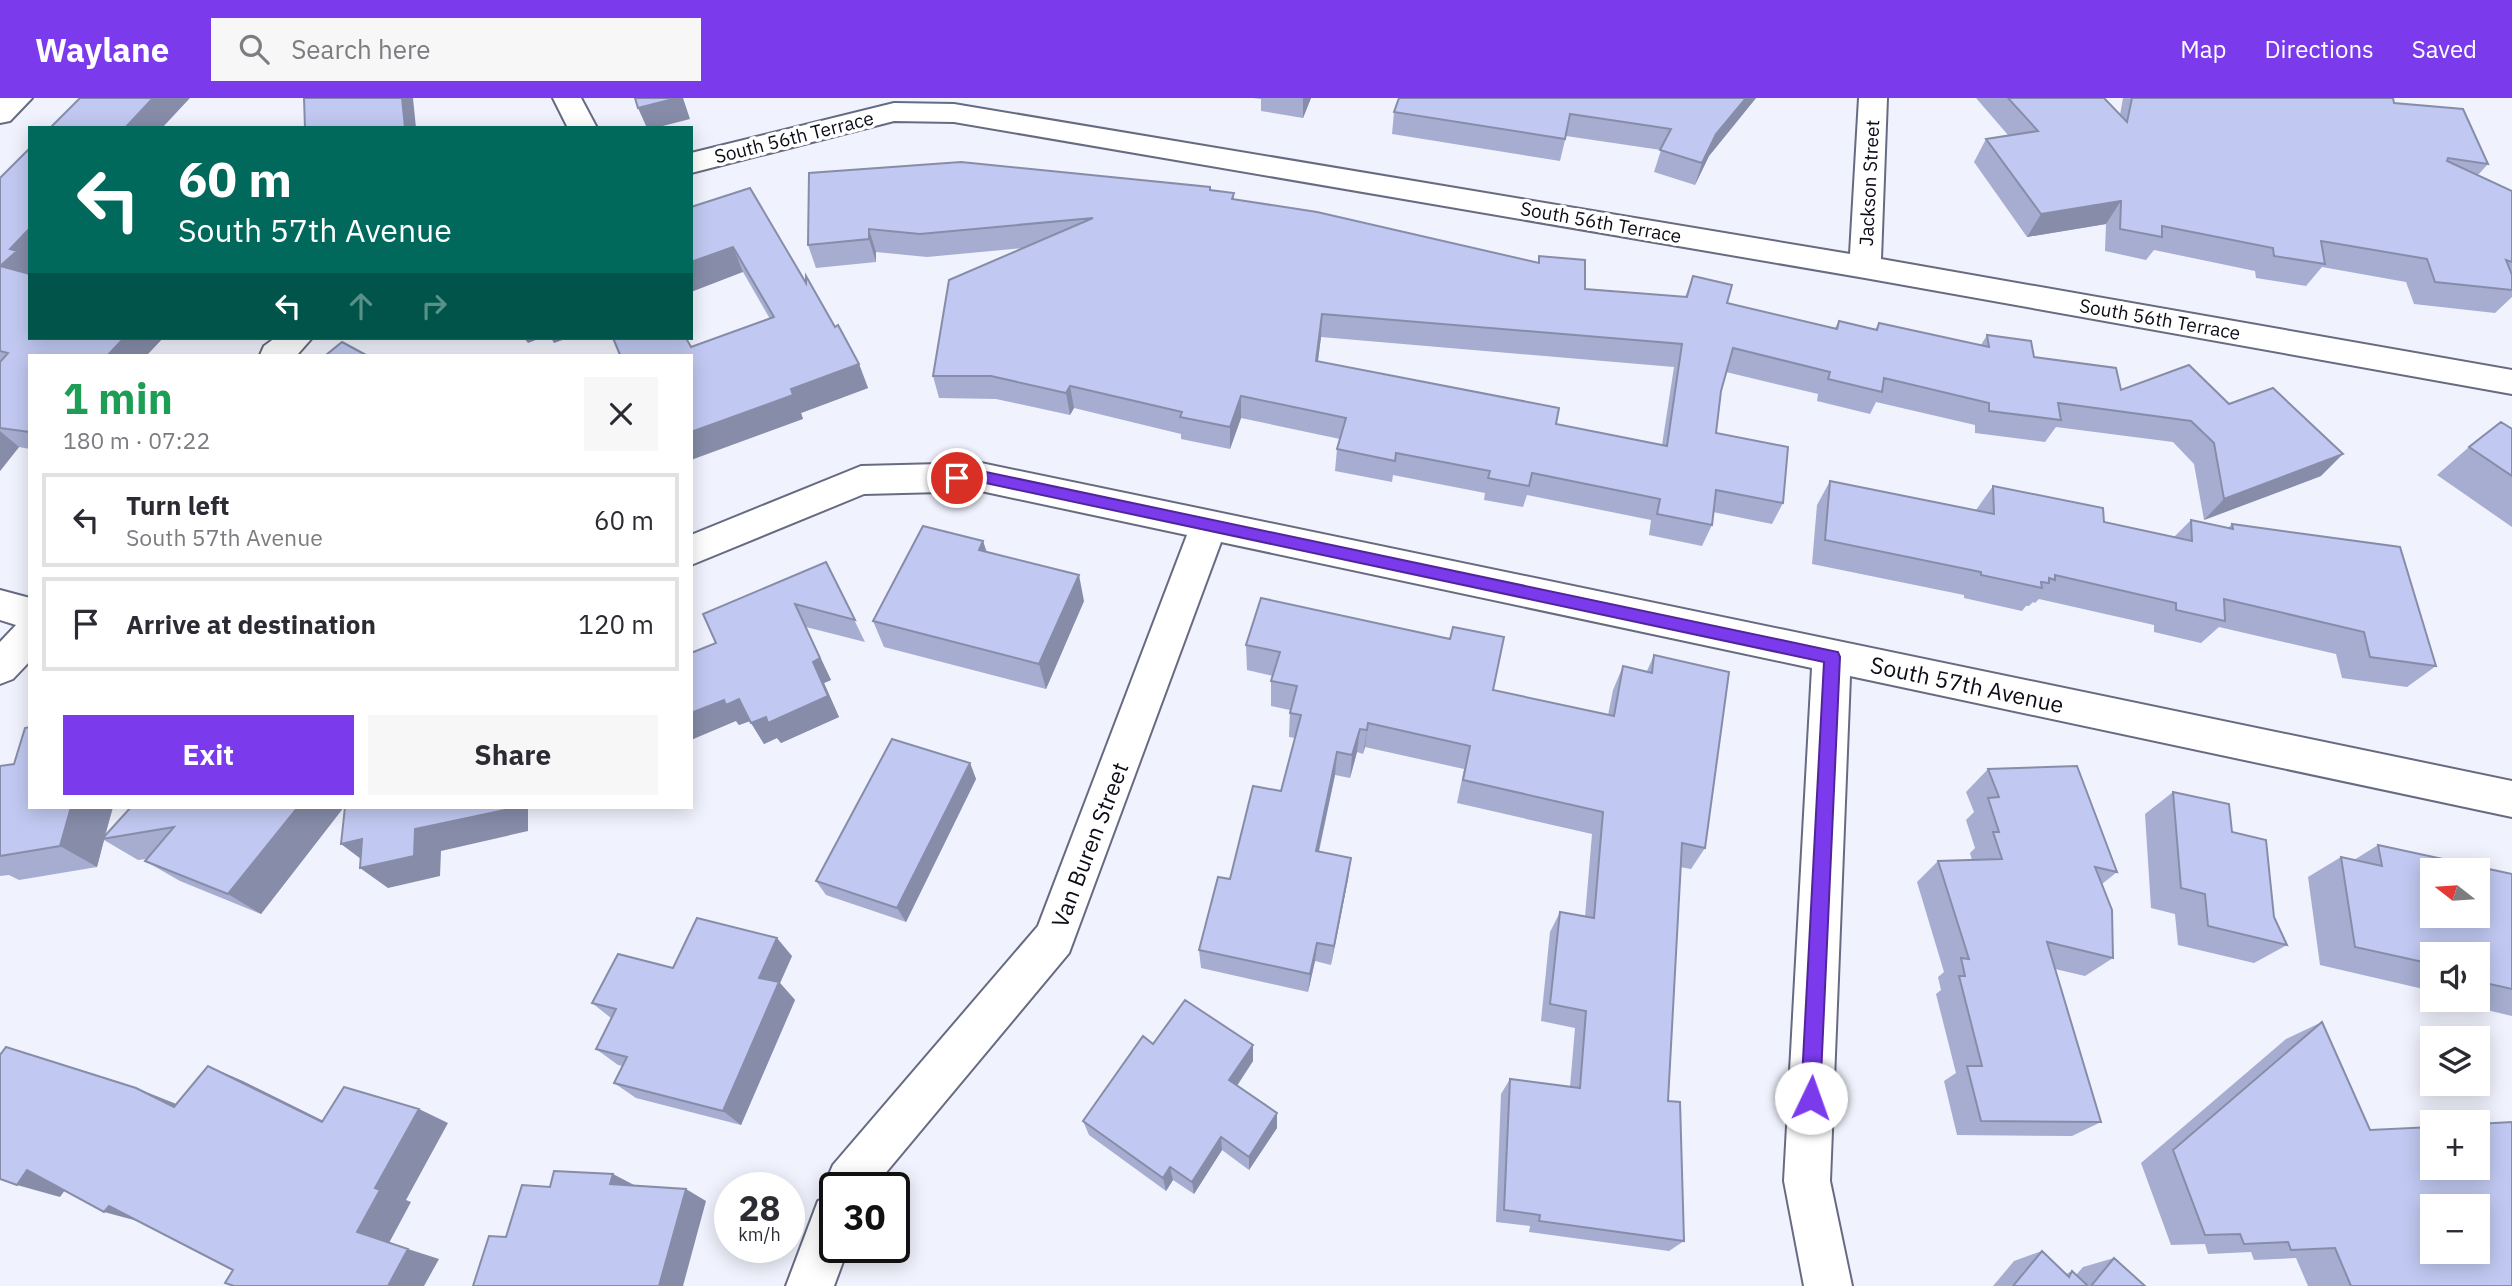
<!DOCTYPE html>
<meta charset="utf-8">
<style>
body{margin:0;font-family:"IBM Plex Sans",sans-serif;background:#f7f7f7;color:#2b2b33;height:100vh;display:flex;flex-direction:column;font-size:26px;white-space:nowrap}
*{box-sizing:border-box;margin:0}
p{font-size:23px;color:#7c7c81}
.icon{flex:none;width:38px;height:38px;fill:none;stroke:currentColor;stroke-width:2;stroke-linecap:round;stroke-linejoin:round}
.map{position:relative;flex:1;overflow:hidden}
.side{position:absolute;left:28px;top:256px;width:665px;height:455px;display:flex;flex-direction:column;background:#fff;border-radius:0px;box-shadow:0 4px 18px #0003}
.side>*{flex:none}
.hud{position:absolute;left:28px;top:28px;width:665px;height:214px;border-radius:0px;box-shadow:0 4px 18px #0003;background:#00695c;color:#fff;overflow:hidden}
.needle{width:46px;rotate:287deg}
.controls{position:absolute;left:2420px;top:760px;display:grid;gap:14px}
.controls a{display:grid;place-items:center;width:70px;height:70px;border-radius:0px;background:#fff;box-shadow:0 4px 18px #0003;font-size:35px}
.speed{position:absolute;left:714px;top:1074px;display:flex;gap:14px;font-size:35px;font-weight:700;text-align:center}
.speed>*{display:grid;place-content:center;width:91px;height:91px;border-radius:50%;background:#fff;box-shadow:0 4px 18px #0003;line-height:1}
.speed small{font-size:18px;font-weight:400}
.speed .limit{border:4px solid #111;border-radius:10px;background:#fff;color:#111}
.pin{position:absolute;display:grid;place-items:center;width:60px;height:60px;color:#fff;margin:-30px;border:4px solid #fff;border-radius:50%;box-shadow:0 2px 7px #0007}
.me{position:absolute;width:77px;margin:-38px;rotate:3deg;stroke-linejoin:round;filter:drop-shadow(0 0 5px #0008)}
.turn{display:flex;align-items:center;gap:24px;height:147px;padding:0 35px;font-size:32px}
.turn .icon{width:91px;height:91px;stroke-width:2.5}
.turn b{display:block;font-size:49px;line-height:60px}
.lanes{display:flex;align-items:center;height:66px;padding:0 35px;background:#0003;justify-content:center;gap:35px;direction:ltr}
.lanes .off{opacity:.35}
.round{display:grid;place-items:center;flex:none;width:74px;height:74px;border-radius:0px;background:#f7f7f7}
.headline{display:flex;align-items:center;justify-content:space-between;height:119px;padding:0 35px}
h1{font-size:42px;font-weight:700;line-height:52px;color:#1e9e55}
.primary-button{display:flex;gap:14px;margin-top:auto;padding:14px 35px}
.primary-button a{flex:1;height:80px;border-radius:0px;background:#7c3aed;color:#fff;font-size:28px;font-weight:700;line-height:80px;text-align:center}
.primary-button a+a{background:#f7f7f7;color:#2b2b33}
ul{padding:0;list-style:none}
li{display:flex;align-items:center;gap:21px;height:94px;margin:0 14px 10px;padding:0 21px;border:4px solid #e1e1e2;border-radius:0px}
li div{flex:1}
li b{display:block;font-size:26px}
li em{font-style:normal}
header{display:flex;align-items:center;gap:42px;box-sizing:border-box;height:98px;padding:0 35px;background:#7c3aed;color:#fff}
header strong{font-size:33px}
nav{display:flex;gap:38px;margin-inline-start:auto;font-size:24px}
.search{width:490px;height:63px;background:#f7f7f7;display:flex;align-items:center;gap:18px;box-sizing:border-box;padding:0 24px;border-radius:0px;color:#7c7c81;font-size:26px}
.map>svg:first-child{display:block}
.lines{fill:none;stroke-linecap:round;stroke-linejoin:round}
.minor-casing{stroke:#676b81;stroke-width:4}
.highway-casing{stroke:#676b81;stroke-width:4}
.minor{fill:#fff;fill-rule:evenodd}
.highway{fill:#fff;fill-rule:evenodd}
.wall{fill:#a6add0;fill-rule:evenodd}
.shaded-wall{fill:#878da9}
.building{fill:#c1c9f2;stroke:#878da9;stroke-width:2;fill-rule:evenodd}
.route{fill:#7c3aed;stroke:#51269a;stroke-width:2}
.labels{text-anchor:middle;stroke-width:7;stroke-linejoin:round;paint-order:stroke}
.far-street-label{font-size:19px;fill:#0c0d16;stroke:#fff}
.street-label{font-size:23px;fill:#0c0d16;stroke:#fff}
</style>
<header>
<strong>Waylane</strong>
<div class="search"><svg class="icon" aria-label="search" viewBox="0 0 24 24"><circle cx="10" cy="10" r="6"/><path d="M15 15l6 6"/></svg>Search here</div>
<nav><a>Map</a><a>Directions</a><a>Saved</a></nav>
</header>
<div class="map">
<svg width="2512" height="1188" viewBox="0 0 2512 1188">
<rect width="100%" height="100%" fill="#f0f2fd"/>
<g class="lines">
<g class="minor-casing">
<path id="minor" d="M553,0h28l16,30h-29z
M1859,0h28l-6,161 631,111v24l-647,-116 -911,-156 -60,-1 -203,52v-20l203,-50 60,1 896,150z
M275,240h37l-15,17h-37l4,-9z
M981,365l1531,318v36l-662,-141 -20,505 22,105h-48l-20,-105 28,-513 -591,-126 -152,411 -196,235h-38v60h13l-14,38h-48l32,-85 9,-3 -4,-10 10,-23 205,-239 149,-391 -206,-44 -117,3 -173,71v-30l170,-69z
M0,492l30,8v63l-17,18 -13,5v-42l16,-17 -16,-5z"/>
</g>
<g class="highway-casing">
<path id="highway" d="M0,0h32l-22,23 -10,2z"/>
</g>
<use href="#minor" class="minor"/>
<use href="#highway" class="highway"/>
</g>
<path class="wall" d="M1253,0h58l-8,20 -42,-7v-12z
M1756,0l-47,58 -14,29 -41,-13 7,-22 -95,-14 -6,25 -168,-27 2,-22z
M1976,0h128l16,17 3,-17h270l1,5 94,61 -10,11 34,16v106l-17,16 -81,-9 -8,-22 -84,-15 -16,19 -50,-8 -1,-7 -101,-21 -8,10 -41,-9 1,-27 -79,13 -53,-75 12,-23 22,-4z
M809,75l401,17 24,3v6l304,64 1,-7 46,33 100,8 8,-21 34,27 108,25 4,-7 36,9 4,-7 102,22 6,-10 47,22 87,33 108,14 92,72 -117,44 -10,-56 -21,-22 -117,-15 -11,15 -70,-9v-8l-99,-23 -6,12 -53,-13 1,-7 -92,-22 -5,19 -5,42 67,70 -11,21 -59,-12 -1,13 -10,21 -53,-11 2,-15 -124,-25 -4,12 -39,-7 1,-7 -92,-18 -1,7 -57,-11 2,-22 3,-10 -99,-21 -11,31 -49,-10v-5l-107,-26 -4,7 -74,-16 -57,-1 -6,-22 90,-128 -96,9 -51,-5v10l-60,6 -8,-23zM1321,239l353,30 -12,78 -106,-21 -238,-63z
M0,80l30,160h133l-16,17h-117v94l-11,-2 -19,24z
M691,109l115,76 53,81 9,24 -67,25 2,6 -112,-72 79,-28 -27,-47z
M2512,331v98l-75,-52 32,-28z
M1830,383l146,29 17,-24 111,36 70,15 17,-17 37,8 4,-4 204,142 -29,21 -65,-9 -6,-24 -117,-27 -18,16 -47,-11v-7l-115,-26 -4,4 -2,-1 -4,4h-3l-4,5 -58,-13v-3l-152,-31 5,-59z
M983,443l4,11 97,49 -38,88 -162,-42 -11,-26z
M826,464l39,80 -59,-15 25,53 -7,3 15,34 -58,26 -4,-5 -13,6 -14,-23 -11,4 -3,-4 -20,-78z
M1246,547l247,45 115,25 5,-25 10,-24 24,5 7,-16 51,193 -14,21 -11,-2 -12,234 16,140 -15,10 -140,-19 1,-6 -34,-4 5,-128 9,-15 60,8 5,-59 -34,-7 9,-89 10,-20 25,5 7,-83 -135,-31 7,-34 -99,-22 -2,7 -6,-2 -7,26 -15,-3 -16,77 32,6 -3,21 -17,86 -16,-4 -7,31 -107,-24 -2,-18 31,-71 51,-88 14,-53 -6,-1 1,-27 -19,-4v-25l2,-5 -26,-6z
M970,665l6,16 -70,143 -80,-27 -10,-14z
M0,668l30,41h83l-8,29 239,-29 -83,107 -81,-33 -35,-20 2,-2 -9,1 -34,-20 -7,27 -78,13 -10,-5 -9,1z
M1988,671l129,103 -15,12 11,74 -28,18 -30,-7 46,153 -29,14 -115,-1 -13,-54 12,-8 -20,-79 5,-4 -3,-13 6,-5 -27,-90 21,-21 34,-1 -2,-7 5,-5 -9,-28 8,-8 -8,-20z
M2173,694l59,40 42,85 13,28 -33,18 -76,-18 -3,-31 -24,-6 -6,-94z
M2378,747l134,29v142l-67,-16v-1h33v-45h-46v37l-112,-26 -12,-88 33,-20 13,3z
M792,858l-12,27 15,17 -54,125 -105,-27 -22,-15 9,-17 -5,-1 -22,-16 15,-31 -19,-15 81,-35z
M2322,924l48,108 142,156h-204l-12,-28 -42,2 -3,-8 -43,2 -3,-10 -34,1 -30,-82 145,-124z
M1153,946l100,1v16l-16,25 40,42 -28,42 -27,-20 -28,44 -21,-14 -7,11 -77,-56 -6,-14z
M2042,1153l24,23 6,-3 4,4 7,-8 31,-9 31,28h-152l21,-25z"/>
<path class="shaded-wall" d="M153,0h37l-28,30h-37z
M402,0h11l3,30h-11z
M677,0h6l7,21 -35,9h-8l-9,-20z
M1303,0h8l-8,20z
M1746,0h10l-47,58 -14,29 7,-22 14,-29z
M2121,103l-15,23 -79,13 14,-23z
M30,130v51l-30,-13 10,-17z
M869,131l7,23v10l-7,-23z
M733,149l10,25 -52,20v-30z
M1322,216l-1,23 -6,46 1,-22z
M124,240h39l-16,17h-39z
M524,240h17l-13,5z
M551,240h17l-14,5z
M859,266l9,24 -67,25 2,6 -112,41v-28l100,-43z
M1070,288l4,22 -4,7 -4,-22z
M1241,298v22l-11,31v-22z
M0,333l19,16 -19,24z
M2343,356l-22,22 -117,44 20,-21z
M983,443l8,27 -12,-18z
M1079,477l5,26 -38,88 -7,-25z
M795,506l36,76 -7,3 15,34 -58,26 -4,-5 -13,6 -13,-21 62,-61z
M739,601l14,21 -14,5 -3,-4 -45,19v-27l33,-13z
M1368,625l-3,24 -2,7 4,-24z
M1360,631l-3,23 -7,26 2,-23z
M1337,654l-2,23 -21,97 2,-21z
M970,665l6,16 -70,143 -9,-14z
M71,709h42l-9,32h-2l2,1 -7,27 -37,-21z
M298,709h46l-83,107 -33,-20z
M505,709h23v24l-87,20 -1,25 -52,12 -28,-20 55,-39z
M362,741l7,26 -28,-21z
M1351,760l-3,21 -17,86 3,-19z
M777,840l15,18 -12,27 15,17 -54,125 -18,-14 36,-133z
M1317,845l-2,18 -7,31 2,-18z
M1253,947v16l-23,35 -1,-16z
M208,968l35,15 111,55 -32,-14z
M136,990l38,15 37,18 -37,-14z
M419,1011l29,14 -42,77 5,2 -22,41 -32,-11 18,-44z
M1277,1015v15l-28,42v-13z
M1221,1039l1,13 -28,44 -2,-12z
M1170,1069l3,13 -7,11 -3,-13z
M27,1072l43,13 -10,14 -43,-12z
M613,1076l23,12 -26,-2z
M686,1091l20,12 -23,85h-24z
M109,1108l36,17 -41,-11z
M408,1151l31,10 -15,27h-36z"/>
<path class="building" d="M80,0h73l-28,30h-75z
M304,0h98l3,30h-100z
M635,0h42l-39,10z
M1399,0h347l-30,36 -14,29 -42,-13 11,-21 -101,-15 -5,25 -171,-27z
M2008,0h96l23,24 5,-24h261l1,5 69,6 25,55 -40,-6 -1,3 65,30v71l-6,-2 6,15v15l-77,-8 -8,-23 -106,-18 4,23 -51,-8 -1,-8 -111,-22v11l-42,-8 1,-28 -80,13 -55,-75 52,-8z
M30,50v80l-20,21 7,2 -17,15 30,8v64h94l-16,17h-78v77l-30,-4v-66l8,-9 -8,-2v-173z
M961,64l249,25v3l24,3 -2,6 85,13 222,51v-7l46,4v29l102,8 6,-21 39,9 -5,18 110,26 2,-8 38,9 2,-7 110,24 -2,-12 44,6 3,16 82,11 5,22 68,-25 40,39 44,-16 70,66 -119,45 -10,-56 -23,-22 -133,-18 3,17 -72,-9v-8l-105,-25 -2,14 -54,-13 2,-7 -97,-24 -12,43 -5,42 72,14 -5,56 -67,-13 -4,35 -55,-11 3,-15 -128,-26 -3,13 -41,-8 2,-7 -94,-18 -1,8 -58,-12 9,-31 -105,-22 -11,31 -50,-10 2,-5 -112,-26 -4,7 -75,-17h-58l16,-96 144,-62 -173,16 -51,-5v10l-61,6 1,-72zM1322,216l360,30 -15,102 -111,-22 3,-16 -243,-47z
M750,90l56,95v-7l29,51 3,-2 21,39 -68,25 2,6 -102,37v-77h-71l-7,-17h73l5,9 83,-30 -41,-70 -42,15v-55z
M342,244l24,13h-40z
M2501,324l11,7v47l-43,-29z
M1830,383l164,33 -1,-28 110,22 1,14 88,19 -1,-21 42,9 -1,-5 168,23 36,119 -66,-9 -6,-25 -140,-33 1,22 -49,-11v-7l-121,-28v5l-6,-2v5l-8,-1 1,6 -61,-13v-3l-156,-32z
M923,428l60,15 -4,9 100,25 -40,89 -166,-43z
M826,464l29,58 -60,-16 25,54 -7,4 15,34 -60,27 -2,-6 -15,6 -12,-24 -13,6 -2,-5 -33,13v-60l25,-10 -13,-29z
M1261,500l189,41 3,-12 51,10 -11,53 121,26 9,-50 29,7 2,-18 75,17 -24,176 -23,-5 -14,258 12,1 4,139 -145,-20 1,-6 -36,-5 6,-131 70,9 6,-77 -36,-7 10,-92 34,6 9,-106 -140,-32 7,-34 -102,-23 -1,7 -7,-1 -8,26 -15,-3 -21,99 35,7 -17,88 -17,-3 -7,31 -111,-24 19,-73 12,2 23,-93 28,5 20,-76 -11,-2 7,-27 -26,-5 9,-29 -34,-7z
M30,629v80h41l-11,39 -60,10v-90l14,-2 11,-36z
M892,641l78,24 -73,145 -81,-27z
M2077,668l40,106 -22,-5 17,43 1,48 -66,-16 54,180 -120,-1 -14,-55h15l-23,-90h6l-4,-18 8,1 -31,-98 64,-2 -9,-27h6l-11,-34 11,-1 -11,-28z
M2173,694l56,12 3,28 34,8 8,77 13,28 -79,-19 -3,-32 -24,-6z
M131,709h167l-70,87 -83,-33 29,-34 -72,12z
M345,709h160v3l-90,19 -1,27 -54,12 2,-29 -21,5z
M2378,747l134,29v115l-27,-6 -1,-7 -6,-1v-21h-46v10l-77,-17 -14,-90 41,9zM2432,772h46v45h-46z
M697,820l80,20 -18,40 20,4 -56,129 -109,-28 13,-26 -31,-8 20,-40 -24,-6 26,-49 55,14z
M1185,902l68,45 -24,35 48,33 -28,44 -28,-20 -29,45 -22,-15 -7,11 -80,-57 60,-85 10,8z
M2322,924l48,108 62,-3v40h46v-43l34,-2v164h-161l-16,-38 -44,2 -3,-8 -44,2 -4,-10 -35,1 -32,-85zM2432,1108h46v45h-46z
M6,949l130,41 38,19 34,-41 114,56 22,-35 75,22 -44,79 5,2 -23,42 51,17 -20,37h-154l-9,-3 8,-13 -124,-64 -5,6 -77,-42 -10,15 -17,-6v-124z
M554,1073l59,3 -3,10 76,5 -27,97h-186l16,-50 17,1 16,-52 28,2z
M2042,1153l27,26 3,-6 16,15h-75z
M2114,1160l31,28h-54z"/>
<path class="route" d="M981,373l857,181 2,5 -20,441 -3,7 -6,2 -7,-2 -3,-7 23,-436 -843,-180 -24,1 -7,-5 7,-6z"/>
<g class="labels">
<g class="far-street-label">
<text transform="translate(794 39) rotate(-14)" y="7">South 56th Terrace</text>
<text transform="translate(1869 85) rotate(-87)" y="7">Jackson Street</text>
<text transform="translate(1601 124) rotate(10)" y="7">South 56th Terrace</text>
<text transform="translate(2160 221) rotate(10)" y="7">South 56th Terrace</text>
</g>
<g class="street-label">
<text transform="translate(1967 587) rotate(12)" y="8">South 57th Avenue</text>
<text transform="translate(1090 747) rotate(-69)" y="8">Van Buren Street</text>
</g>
</g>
</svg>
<div class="controls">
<a><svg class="needle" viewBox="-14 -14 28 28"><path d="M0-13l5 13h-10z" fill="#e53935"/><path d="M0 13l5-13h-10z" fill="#7c7c81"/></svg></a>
<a><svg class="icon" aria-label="sound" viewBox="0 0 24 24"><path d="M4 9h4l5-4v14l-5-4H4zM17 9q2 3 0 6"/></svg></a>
<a><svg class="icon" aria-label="layers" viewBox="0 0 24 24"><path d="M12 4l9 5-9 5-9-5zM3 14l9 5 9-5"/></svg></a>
<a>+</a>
<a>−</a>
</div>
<div class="speed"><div>28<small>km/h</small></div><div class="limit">30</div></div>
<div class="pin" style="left:957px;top:380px;background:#d93025"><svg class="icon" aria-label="arrive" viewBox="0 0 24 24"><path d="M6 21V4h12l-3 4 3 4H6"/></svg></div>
<svg class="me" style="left:1811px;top:1000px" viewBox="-20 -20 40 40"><circle r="19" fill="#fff"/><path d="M0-13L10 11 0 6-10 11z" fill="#7c3aed"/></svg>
<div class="hud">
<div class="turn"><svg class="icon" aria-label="left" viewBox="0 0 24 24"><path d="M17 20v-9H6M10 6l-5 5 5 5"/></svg><div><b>60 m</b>South 57th Avenue</div></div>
<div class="lanes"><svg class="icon" aria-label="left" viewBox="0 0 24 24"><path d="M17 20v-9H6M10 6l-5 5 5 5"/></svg><svg class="icon off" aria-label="ahead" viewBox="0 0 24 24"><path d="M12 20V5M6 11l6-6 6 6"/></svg><svg class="icon off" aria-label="right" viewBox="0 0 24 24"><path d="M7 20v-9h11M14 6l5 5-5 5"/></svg></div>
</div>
<section class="side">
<div class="headline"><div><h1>1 min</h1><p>180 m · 07:22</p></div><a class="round"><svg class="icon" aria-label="close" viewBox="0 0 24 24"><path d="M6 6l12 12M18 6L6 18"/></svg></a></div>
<ul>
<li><svg class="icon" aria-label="left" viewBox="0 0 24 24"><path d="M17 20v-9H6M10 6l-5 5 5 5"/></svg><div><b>Turn left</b><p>South 57th Avenue</p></div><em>60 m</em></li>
<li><svg class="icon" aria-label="arrive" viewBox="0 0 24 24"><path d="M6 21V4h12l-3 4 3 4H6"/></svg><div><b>Arrive at destination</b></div><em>120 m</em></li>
</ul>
<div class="primary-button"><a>Exit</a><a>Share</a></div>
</section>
</div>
